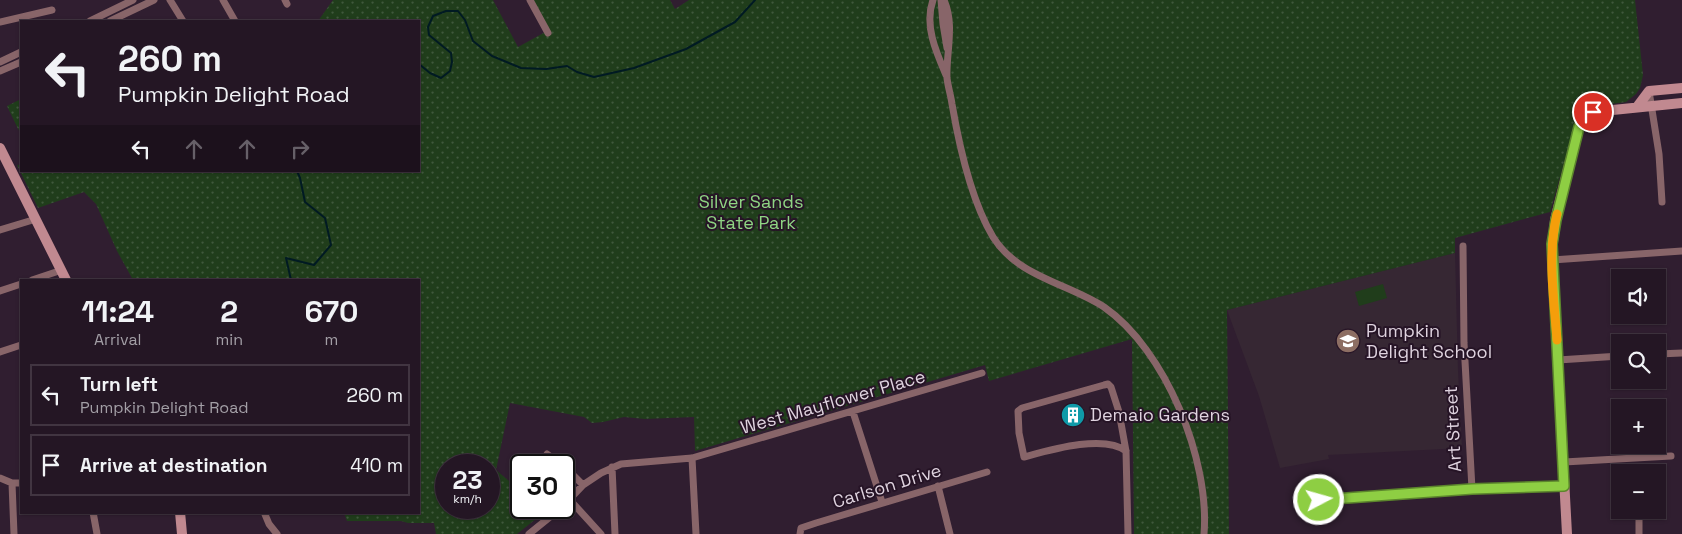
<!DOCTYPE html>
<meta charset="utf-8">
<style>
body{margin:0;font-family:"Space Grotesk",sans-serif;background:#302331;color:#f1f3f6;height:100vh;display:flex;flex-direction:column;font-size:19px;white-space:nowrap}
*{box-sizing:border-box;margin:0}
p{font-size:16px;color:#a39fa6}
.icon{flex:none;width:28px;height:28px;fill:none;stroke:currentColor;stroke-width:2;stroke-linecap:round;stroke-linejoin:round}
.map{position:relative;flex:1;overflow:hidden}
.side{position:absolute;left:20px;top:279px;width:400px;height:235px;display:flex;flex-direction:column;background:#241624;border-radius:0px;box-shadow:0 1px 4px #0004,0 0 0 1px #413541}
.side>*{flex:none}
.banner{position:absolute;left:20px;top:20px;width:400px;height:152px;border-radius:0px;box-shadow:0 1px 4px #0004,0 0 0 1px #413541;background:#241624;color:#f1f3f6;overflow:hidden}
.tools{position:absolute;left:1611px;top:269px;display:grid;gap:10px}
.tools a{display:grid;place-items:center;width:55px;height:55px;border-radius:0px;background:#241624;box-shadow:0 1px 4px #0004,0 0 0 1px #413541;font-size:25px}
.speed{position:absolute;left:435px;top:454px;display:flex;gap:10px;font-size:25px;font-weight:700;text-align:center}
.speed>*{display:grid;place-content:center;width:65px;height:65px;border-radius:50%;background:#241624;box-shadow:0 1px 4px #0004,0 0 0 1px #413541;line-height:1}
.speed small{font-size:12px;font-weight:400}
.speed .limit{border:2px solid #111;border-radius:8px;background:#fff;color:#111}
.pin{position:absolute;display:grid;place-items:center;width:42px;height:42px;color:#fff;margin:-21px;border:2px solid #fff;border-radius:50%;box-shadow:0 1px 5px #0007}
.me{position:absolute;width:55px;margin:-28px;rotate:84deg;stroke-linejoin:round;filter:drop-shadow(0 0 4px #0008)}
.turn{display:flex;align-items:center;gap:18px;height:105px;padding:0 15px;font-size:22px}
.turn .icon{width:65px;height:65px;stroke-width:2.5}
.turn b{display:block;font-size:35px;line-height:42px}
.lanes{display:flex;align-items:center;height:48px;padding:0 15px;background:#0003;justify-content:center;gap:25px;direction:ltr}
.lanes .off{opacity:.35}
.eta{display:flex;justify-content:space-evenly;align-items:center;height:85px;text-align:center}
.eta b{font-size:30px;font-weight:800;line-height:35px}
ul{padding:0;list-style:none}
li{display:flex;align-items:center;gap:15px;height:62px;margin:0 10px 8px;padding:0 5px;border:2px solid #413541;border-radius:0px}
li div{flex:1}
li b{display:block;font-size:19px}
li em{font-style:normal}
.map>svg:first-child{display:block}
.education{fill:#362733}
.grass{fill:url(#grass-dots);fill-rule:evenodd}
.pitch{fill:#203d1b}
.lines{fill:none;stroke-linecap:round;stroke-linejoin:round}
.stream{stroke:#001a23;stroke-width:2}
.street{stroke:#886569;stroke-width:7}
.secondary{stroke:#c18990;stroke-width:10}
.route-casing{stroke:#5c862c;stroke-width:12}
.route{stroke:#8ece43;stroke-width:9}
.slow{stroke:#f59e0b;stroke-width:9}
.labels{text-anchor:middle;stroke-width:4;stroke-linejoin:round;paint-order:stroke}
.park-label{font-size:18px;fill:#8fd583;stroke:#261426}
.poi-label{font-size:18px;fill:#dfd3df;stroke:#261426;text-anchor:start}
.street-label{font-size:18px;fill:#dfd3df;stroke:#261426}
</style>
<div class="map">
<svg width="1682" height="534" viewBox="0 0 1682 534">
<defs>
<pattern id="grass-dots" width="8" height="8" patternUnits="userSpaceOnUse" patternTransform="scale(1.25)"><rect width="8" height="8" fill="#203d1b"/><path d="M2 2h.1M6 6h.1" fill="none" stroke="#40583c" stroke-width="1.8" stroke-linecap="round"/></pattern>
</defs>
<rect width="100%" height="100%" fill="#301e30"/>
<path class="education" d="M1455,253l3,118 4,77 -134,7 1,4 -49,9 -21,-72 -32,-86z"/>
<path class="grass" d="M333,0h160l25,47 31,-17 -16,-30h137l5,9 14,-9h946l8,75 -3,13 -4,6 -10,8 -52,7 2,12 -26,91 -95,26v15l-228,57 2,224h-95l-2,-195 -143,42 -4,-16 -290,86 -1,-34 -49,2 -21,-2 -21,5 -11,1 -8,-6 -74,-14 -14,67 25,21v17h21l4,3 -29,23h-81l-2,-11h-26l-7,-2h-54l-3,-8 75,-1v-232h-286l-16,-29 -21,-47 -12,-12 -46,16 -21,-43h4v6h398v-150h-101zM446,465h43v43h-43z
M21,99v36l-14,-29z"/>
<path class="pitch" d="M1383,284l4,14 -28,8 -4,-14z"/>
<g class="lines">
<path class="stream" d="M419,64l11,9 11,5 9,-7 2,-9 -1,-9 -22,-18 -1,-8 5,-11 13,-5h12l7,9 8,21 19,15 29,12 25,1 21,-3 10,6 17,5 40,-9 52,-19 49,-27 20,-22
M291,280l-5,-22 28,7 17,-20 -6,-27 -20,-16 -5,-24 -3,-7"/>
<path class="street" d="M170,0l13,21
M223,0l12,21
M285,0l2,4
M530,0l18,33
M933,0c-9,25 3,52 13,75
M941,0l2,24 4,24
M944,0c11,25 2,52 3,78 1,9 4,18 5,26 7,41 20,98 41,133 25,40 74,46 111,70 62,43 106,153 100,227
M90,21l43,-21
M110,21l44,-21
M0,22l52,-12
M0,62l21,-10
M0,71l21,-9
M1649,91l10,63 3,48
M0,230l36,-11
M1463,246l1,97 8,146
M1552,260l130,-9
M32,280l30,-10
M0,291l21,-7
M0,352l21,-7
M1658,354l24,-1
M1558,360l62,-4
M853,412l29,90
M1126,451c-22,-17 -76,-1 -102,6l-5,-24 -1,-22 4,-3 82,-23 4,-1 3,3 8,25 7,39 2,83
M547,454l15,11
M692,458l4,76
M1564,462l107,-6
M564,466l19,19
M612,467l3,67
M0,478l12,5h9
M12,483l2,51
M938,486l12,48
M570,500l31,34
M1305,502l28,-4 231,-12
M564,505l19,-20 18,-12 20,-9 71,-6 290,-85
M93,512l4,22
M264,512l5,12 8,10
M1639,520v14
M529,534l32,-26
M800,534l1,-6 15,-5 171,-51"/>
<path class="secondary" d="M1637,107l12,-16 33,-3
M0,148l66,132
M180,512l2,22
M1567,534l-15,-281 3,-33 24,-93 5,-10 9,-5 89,-9"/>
</g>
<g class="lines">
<g class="route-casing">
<path id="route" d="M1319,500l153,-11 92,-3 -12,-242 4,-24 23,-93 5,-9 9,-6"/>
</g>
<use href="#route" class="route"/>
<path class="slow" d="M1557,214c-10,41 -3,85 0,126"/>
</g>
<defs>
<g id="school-disc" transform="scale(1.25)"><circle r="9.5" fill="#8d6e63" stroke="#261426"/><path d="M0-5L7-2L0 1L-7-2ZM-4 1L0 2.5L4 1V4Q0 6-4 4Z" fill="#fff"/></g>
<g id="building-disc" transform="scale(1.25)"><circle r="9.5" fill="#0f9aa8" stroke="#261426"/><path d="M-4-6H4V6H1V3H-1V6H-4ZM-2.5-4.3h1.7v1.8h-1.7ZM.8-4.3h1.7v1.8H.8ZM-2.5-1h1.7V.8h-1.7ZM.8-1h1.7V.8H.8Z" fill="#fff"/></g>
</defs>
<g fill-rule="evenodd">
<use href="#school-disc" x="1348" y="341"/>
<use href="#building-disc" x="1073" y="415"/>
</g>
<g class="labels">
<g class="park-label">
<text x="751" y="208">Silver Sands<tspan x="751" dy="21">State Park</tspan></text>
</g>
<g class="poi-label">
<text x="1366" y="337">Pumpkin<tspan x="1366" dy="21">Delight School</tspan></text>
<text x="1090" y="421">Demaio Gardens</text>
</g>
<g class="street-label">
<text transform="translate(833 402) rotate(-16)" y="6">West Mayflower Place</text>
<text transform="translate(1453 429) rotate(-93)" y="6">Art Street</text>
<text transform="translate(887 486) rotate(-17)" y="6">Carlson Drive</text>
</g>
</g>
</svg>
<div class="tools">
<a><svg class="icon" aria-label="sound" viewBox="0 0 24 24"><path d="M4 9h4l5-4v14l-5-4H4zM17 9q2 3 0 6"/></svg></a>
<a><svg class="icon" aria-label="search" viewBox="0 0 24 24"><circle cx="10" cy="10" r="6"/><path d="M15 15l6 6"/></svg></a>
<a>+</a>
<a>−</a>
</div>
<div class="speed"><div>23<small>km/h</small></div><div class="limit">30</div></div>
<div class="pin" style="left:1593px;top:112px;background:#d93025"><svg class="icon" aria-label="arrive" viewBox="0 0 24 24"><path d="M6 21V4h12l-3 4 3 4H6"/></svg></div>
<svg class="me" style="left:1319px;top:500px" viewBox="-20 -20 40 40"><circle r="17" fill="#8ece43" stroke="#fff" stroke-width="3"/><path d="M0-11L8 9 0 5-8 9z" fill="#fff"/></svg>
<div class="banner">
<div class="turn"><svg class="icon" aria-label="left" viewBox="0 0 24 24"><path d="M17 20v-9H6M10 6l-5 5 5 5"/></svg><div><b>260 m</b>Pumpkin Delight Road</div></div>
<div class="lanes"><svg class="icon" aria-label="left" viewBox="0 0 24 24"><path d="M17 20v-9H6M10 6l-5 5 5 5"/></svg><svg class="icon off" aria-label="ahead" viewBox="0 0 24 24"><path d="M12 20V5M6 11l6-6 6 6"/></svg><svg class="icon off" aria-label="ahead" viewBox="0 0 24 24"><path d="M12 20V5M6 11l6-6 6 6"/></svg><svg class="icon off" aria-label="right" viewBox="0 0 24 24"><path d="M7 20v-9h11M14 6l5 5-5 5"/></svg></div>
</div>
<section class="side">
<div class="eta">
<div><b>11:24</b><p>Arrival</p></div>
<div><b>2</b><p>min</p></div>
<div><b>670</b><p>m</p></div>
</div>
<ul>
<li><svg class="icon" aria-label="left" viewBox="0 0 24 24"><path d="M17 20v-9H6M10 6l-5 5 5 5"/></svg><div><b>Turn left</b><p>Pumpkin Delight Road</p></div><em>260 m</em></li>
<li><svg class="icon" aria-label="arrive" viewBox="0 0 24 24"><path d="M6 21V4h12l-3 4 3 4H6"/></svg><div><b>Arrive at destination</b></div><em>410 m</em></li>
</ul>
</section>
</div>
